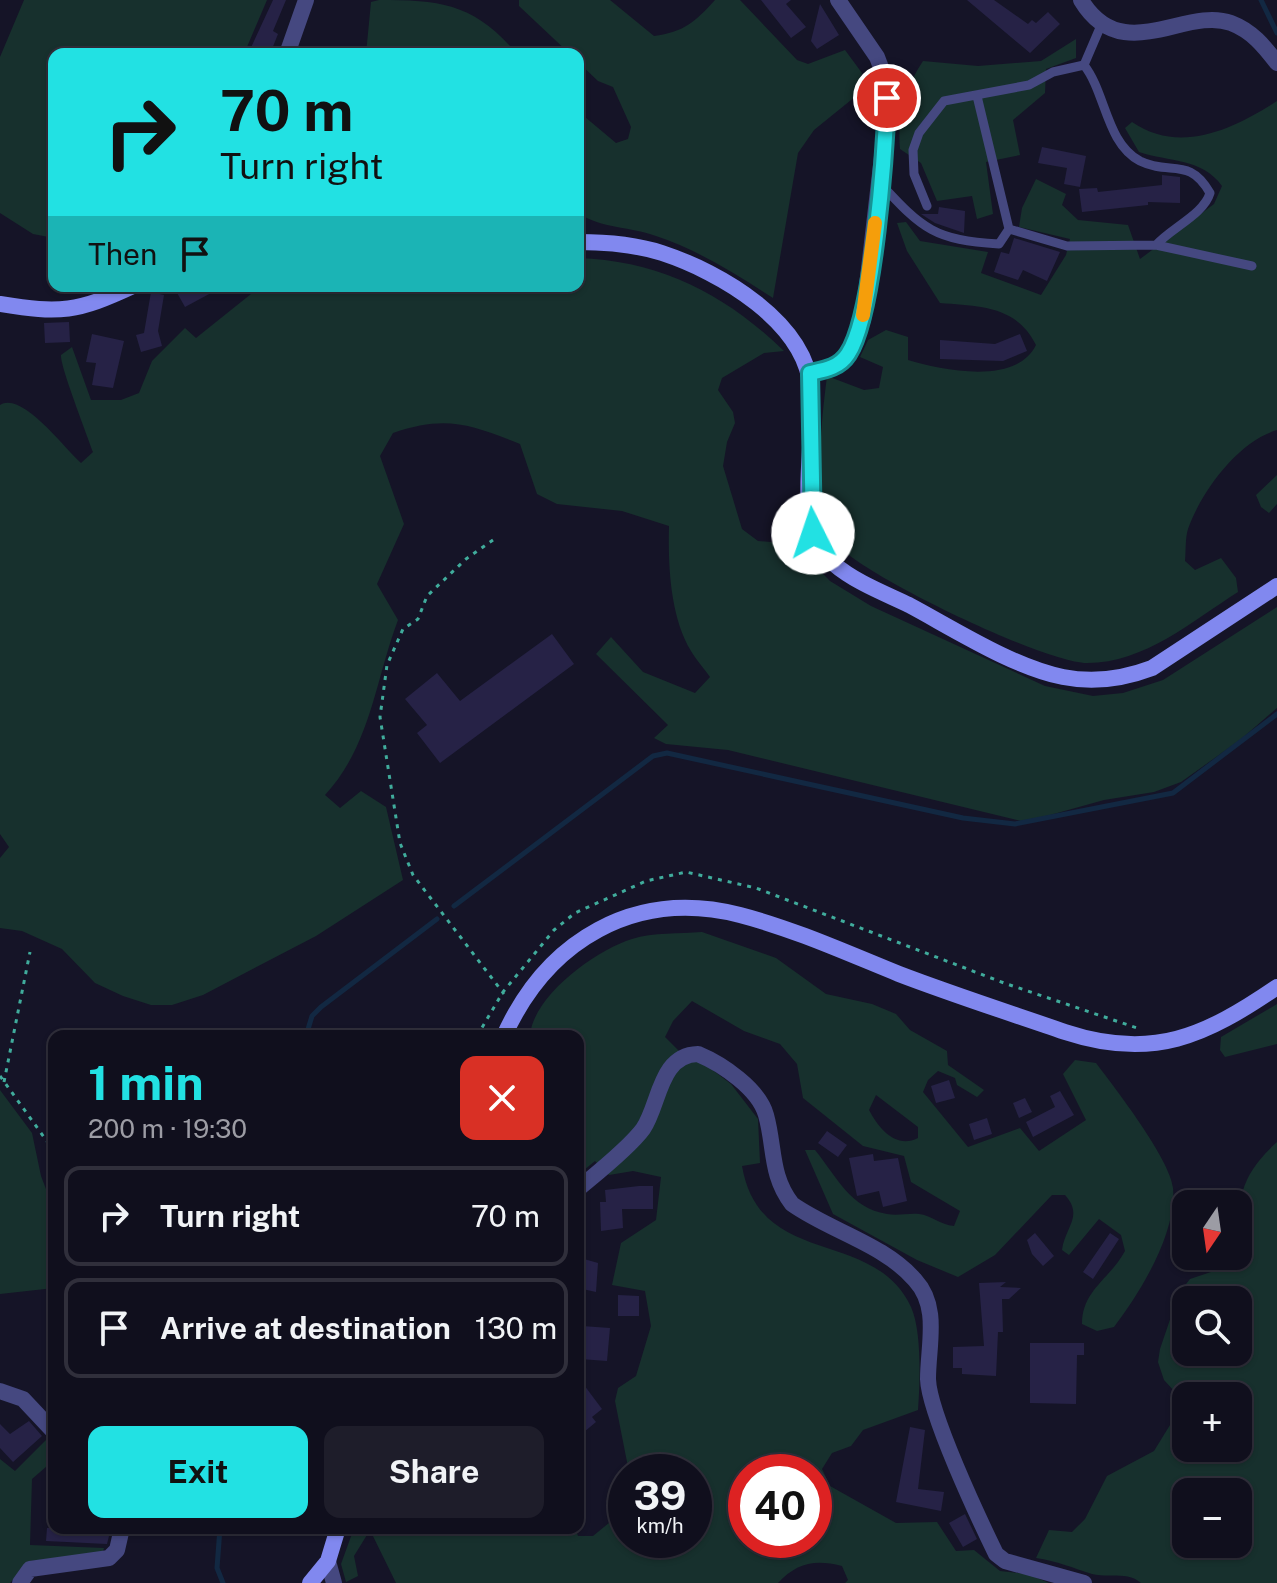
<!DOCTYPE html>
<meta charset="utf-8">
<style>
body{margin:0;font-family:"Public Sans",sans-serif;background:#1e1d2a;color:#f1f3f6;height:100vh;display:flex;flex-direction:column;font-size:30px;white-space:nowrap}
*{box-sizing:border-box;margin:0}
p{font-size:26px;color:#9c9ca4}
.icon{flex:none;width:44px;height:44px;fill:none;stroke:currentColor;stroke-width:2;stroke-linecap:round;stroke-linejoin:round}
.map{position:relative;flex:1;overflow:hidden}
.panel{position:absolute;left:48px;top:1030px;width:536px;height:504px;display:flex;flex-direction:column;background:#100f1d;border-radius:16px;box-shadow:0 2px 6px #0004,0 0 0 2px #302f3b}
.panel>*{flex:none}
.guide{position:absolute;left:48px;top:48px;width:536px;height:244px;border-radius:16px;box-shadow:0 2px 6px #0004,0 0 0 2px #302f3b;background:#22e1e3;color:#111;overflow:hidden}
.needle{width:52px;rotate:193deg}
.buttons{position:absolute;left:1172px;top:1190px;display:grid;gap:16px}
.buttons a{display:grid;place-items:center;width:80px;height:80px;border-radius:16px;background:#100f1d;box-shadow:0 2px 6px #0004,0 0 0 2px #302f3b;font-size:40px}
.speed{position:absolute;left:608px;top:1454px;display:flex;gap:16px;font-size:40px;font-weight:700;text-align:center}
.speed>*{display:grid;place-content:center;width:104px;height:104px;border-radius:50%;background:#100f1d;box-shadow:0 2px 6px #0004,0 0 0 2px #302f3b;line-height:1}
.speed small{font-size:20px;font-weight:400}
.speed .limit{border:12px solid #d22;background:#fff;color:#111}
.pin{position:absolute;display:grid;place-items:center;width:68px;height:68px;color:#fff;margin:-34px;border:4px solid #fff;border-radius:50%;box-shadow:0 2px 8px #0007}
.me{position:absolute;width:88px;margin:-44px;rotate:356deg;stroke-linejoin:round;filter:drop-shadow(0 0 6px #0008)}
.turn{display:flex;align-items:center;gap:28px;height:168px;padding:0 40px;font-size:36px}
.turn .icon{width:104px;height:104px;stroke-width:2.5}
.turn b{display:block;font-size:56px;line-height:68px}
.then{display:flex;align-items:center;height:76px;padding:0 40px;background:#0003;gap:16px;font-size:30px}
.round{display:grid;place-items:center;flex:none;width:84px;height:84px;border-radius:16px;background:#1e1d2a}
.overview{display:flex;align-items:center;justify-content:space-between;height:136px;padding:0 40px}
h1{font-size:48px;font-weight:700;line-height:60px;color:#22e1e3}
.cta{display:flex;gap:16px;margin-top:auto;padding:16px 40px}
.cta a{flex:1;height:92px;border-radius:16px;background:#22e1e3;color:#111;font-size:32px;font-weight:700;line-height:92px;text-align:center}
.cta a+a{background:#1e1d2a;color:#f1f3f6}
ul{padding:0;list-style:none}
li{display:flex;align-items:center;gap:24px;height:100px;margin:0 16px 12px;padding:0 24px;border:4px solid #302f3b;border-radius:16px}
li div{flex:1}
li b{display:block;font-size:30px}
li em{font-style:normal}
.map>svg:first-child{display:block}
.green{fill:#17302d;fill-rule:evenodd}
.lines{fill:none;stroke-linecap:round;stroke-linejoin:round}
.stream{stroke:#122842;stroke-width:5}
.building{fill:#262246}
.path{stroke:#40ac9c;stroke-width:3;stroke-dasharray:4 6;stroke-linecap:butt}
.lane{stroke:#454880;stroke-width:9}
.street{stroke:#454880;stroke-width:16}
.secondary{stroke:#8188ef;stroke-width:16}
.route-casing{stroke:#169294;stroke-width:20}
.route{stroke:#22e1e3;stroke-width:14}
.slow{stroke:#f59e0b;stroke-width:14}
</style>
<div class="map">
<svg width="1277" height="1583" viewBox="0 0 1277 1583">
<rect width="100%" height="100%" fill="#151427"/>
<path class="green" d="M24,0h243l-23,54h-190v184l-21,-4 -33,-21v-156z
M379,0c63,0 96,4 138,54h-151l5,-52z
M519,0h91l44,36c30,-4 41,-14 61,-36h25l57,60 11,4 37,-14 17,23 -6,23 -42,34 -16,23 -25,145c-37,-24 -75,-48 -117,-62 -28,-10 -53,-7 -78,-23v-93l7,-3 31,26 12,-4 3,-12 -18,-40 -15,-6 -20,-19v-8h-8l-51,-48z
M1076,39v19l-30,11 -1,24 -32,27 7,35 -34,7 7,52 -16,5 -5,-23 -35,5 -16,-38 -21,-14c-3,-33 5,-61 23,-88l55,5 63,-5z
M1277,101v329c-39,11 -76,62 -89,99 -3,10 -2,22 -3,32l10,9 26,-12 15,20 2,14c-46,29 -93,71 -151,71 -44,-1 -216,-84 -246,-115 -5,-5 -8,-15 -11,-22 -17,-38 -8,-109 -3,-150l37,14 15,-2 4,-21 -23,-10 8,-17 18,-10 22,7v23c34,10 108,26 128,-15 -19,-39 -56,-39 -96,-42l-33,-52 -10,-28 9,-1 14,19 68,11 -7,21 60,22 25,-40 4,-16 -51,-12 3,-19 14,-29 30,15 -4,11 16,15 50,5 12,34 74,-55 8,-18c-20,-28 -53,-24 -83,-34l-14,-24 7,-6c48,33 101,7 145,-21z
M578,258c83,3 147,36 206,93l-20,2 -42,25 -4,12 15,22 2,11 -8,19 -4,24 19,63 16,12 36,3 36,37 41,25 174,80 48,10 30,-3 40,-13 114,-73v101l-37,32 -59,42 -27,10 -50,8 -79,22 -297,-72 -62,-6 -12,-6 14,-13 -72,-71 15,-17 32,35 52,21 15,-16c-6,-9 -14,-17 -19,-26 -21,-35 -23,-86 -22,-125l-47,-15 -65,-7 -20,-10 -17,-50c-51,-20 -74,-29 -127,-11l-13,23 24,68 -27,60 21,36c-23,61 -27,125 -73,175l15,13 21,-17 25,16 17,73 -87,56 -113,59 -31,10h-21l-28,-9 -28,-13 -33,-34 -40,-18 -22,-3v-70l9,-11 -9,-13v-429c22,-14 64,43 81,58l12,-11c-6,-18 -33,-86 -32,-97l11,-8 19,53h30l18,-7 13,-32 33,-33 11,10 65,-52h317z
M1277,475v29l-8,9 -8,-6 -5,-12z
M702,932l74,26 50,36 46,10 24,10 14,16 37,21 1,14 36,25 -7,7 -20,-12 -2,-7 -17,-7 -10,9 -5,12 45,55 52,-19 19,23 47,-31 -23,-46 12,-14 21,3c19,25 74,96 77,125 4,45 -33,105 -59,139l-17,4 -15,-7c0,-34 28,-45 43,-73l-4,-16 -22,-16 -30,36 -7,-5c3,-23 22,-34 3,-55h-13l-57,60 -37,22 -41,-17 -84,-46 -28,-64h10c22,27 35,58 72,64 11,2 21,-1 32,0 12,1 21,11 35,12l6,-15 -49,-29 -7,-26 -41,-10 -60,-48 -6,-34 -17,-20 -36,-13 -52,-30 -19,20 -8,16 23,23 14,2 29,22 27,35 2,44 -18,3c18,104 132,61 169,141 11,24 9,77 7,103l-55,20 -12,16 -19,7 -10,16 8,17 66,37 41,-1 19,29 18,-1 26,21 28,3 21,9h-204l3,-3 -6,-14c-28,-7 -45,-3 -64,17h-382l-26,-53 -16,26 4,20 -12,6 -5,-18 13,-36h221l3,8h15l33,-27v31h68v-68h-65l-14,-71 3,-13 18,-12 15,-50 -6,-35 -33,-6 9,-42 35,-23 5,-43 -28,-6 -24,4 -14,-14 -17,14v-139l-48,-1c4,-40 66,-85 102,-96 21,-7 48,-5 70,-7zM876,1095l42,32v11c-22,11 -39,-9 -49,-28zM746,1472h68v68h-68z
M1277,1004v40l-52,13 -5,-7 1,-13z
M0,1090l32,43 9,43 13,34v78l-54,6z
M1277,1142v441h-136c-13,-12 -33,-5 -49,-9 -19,-6 -35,-13 -56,-16l13,-28 23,2 13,-13 22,-43 47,-25 24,-39 -2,-19 -12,-13 -6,-18 2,-13 19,-56 11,-14 21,-7 17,-16h10c0,-52 -2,-77 39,-114zM1186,1300h52v52h-52zM1186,1396h52v52h-52zM1238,1492v52h-52v-52z
M52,1434l2,26 -22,19 -2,66 74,3 -2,6 -72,7 -20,22h-10v-124l15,12z"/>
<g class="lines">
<path class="stream" d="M1261,0l16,33
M454,906l199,-150 14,-3 296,65 52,6 158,-31 104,-79
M306,1036l6,-20 9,-9 116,-88
M220,1528l-3,40 6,15"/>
</g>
<path class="building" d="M273,0h13l-13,31 5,3 -8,20h-22z
M761,0h30l-5,4 20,23 -15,11z
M967,0h27l34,24 4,-4 4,3 12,-11 12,12 -30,29z
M820,4l19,31 -22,14 -6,-8z
M1042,147l44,9 -6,31 -16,-3 3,-16 -29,-5z
M1162,175l18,2v26l-32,-1v3l-66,7 -3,-23 18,-1 1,4 64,-7z
M939,207l26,4 -1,22 -29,-10 -14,-9h17z
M1014,238l46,14 -13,29 -24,-11 -5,10 -24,-8 7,-20 8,2z
M185,286h39l-39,21 -9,-16z
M151,292l13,3 -6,36 4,15 -21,6 -5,-17 8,-2z
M69,322l1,20 -25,1 -1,-20z
M92,334l32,7 -11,47 -21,-3 4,-22 -10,-1z
M1020,334l7,17 -24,10 -63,-2v-19l55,4z
M552,634l22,30 -134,99 -23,-30 10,-8 -22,-26 32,-26 23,28z
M949,1080l6,18 -19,5 -5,-17z
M1060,1091l14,24 -41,22 -7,-15 29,-15 -5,-11z
M1025,1098l7,14 -13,6 -6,-15z
M987,1118l5,16 -18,6 -5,-16z
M827,1131l20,14 -9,12 -20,-14z
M873,1154l1,7 24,-3 9,43 -24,6 -4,-16 -22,5 -8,-38z
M639,1186h14v23h-31l1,19 -22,3 -1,-29h6l-1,-12z
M1035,1233l19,23 -11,10 -11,-12 -5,-14z
M1110,1233l9,6 -26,40 -10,-7z
M584,1259l14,4 -2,29 -18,-4z
M1006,1282l-6,5 21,1 -12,11h-7l1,33h-5l-2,44 -34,-2v-6h-9v-21l31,-1 -5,-63z
M618,1295l21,1v20h-21z
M582,1326l28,2 -3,33 -27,-2z
M1030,1343h54v12h-7l-1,49 -46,-1z
M578,1377l24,32 -10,8 4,5 -18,15z
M29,1421l13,15 -29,26 -13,-14v-24l10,10z
M910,1427l15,3 -7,59 26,3 -3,19 -45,-9z
M965,1514l12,25 -14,8 -14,-24z
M47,1528h64l-4,16 -61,-3z"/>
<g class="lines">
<path class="path" d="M493,540l-27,19 -39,37 -9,23 -15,10 -16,36 -7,52 20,126 13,32 91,119
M477,1036l26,-44 51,-62 21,-17 71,-32 40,-9 70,16 248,95 133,45
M0,1076l54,75
M4,1082l26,-130"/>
<path class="lane" d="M1084,65c22,28 22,78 56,96 30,15 49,-5 70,32 -6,21 -39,35 -54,52
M880,183c43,47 55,57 119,61l10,-15 -32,-133
M927,206l-13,-32 -1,-24 6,-17 25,-32 85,-16 24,-13 31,-7 18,-42
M1009,229l58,17 89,-1 96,21"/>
<path class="street" d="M1081,0c41,68 104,6 150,23 21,8 33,23 46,40
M287,54l19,-54
M810,373l26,-7 10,-9 17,-37 23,-198 -1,-44 -8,-21 -39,-57
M578,1189c18,-15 51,-41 65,-60 17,-25 16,-74 55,-75 24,10 61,35 68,61 9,32 4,61 26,89 38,27 92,40 123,76 25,27 13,65 13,99 1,34 51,140 68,175l9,7 79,22
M0,1391l23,8 31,33
M328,1561l6,22
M20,1583l10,-14 79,-11 8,-8 5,-22"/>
<path class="secondary" d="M578,242c29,0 56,2 84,11 58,19 144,69 149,136 4,41 -10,109 3,145 3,11 12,23 20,30 21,18 50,29 75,41 45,24 104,62 154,72 30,6 60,2 89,-9l125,-82
M0,304c61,10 77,8 133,-18
M504,1036c43,-95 130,-148 236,-121 54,14 107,38 159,59 55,21 111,39 166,58 88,29 140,4 212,-45
M310,1583l18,-22 10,-33"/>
</g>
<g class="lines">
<g class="route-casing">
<path id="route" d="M813,533l-3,-160c14,-3 29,-5 38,-19 26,-39 37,-203 39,-256"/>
</g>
<use href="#route" class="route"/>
<path class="slow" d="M863,315l12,-92"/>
</g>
</svg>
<div class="buttons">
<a><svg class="needle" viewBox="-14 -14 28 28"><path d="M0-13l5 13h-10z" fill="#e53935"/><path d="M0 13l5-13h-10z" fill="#9c9ca4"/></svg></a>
<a><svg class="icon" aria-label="search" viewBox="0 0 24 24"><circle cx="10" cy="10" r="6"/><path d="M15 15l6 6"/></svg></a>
<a>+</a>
<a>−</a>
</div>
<div class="speed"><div>39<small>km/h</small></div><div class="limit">40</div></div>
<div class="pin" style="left:887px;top:98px;background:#d93025"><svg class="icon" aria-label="arrive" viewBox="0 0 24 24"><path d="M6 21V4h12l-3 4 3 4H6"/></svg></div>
<svg class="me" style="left:813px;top:533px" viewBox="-20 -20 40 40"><circle r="19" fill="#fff"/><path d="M0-13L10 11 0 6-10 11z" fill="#22e1e3"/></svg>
<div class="guide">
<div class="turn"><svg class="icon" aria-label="right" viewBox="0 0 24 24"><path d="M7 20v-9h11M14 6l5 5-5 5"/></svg><div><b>70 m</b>Turn right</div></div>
<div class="then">Then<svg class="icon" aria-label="arrive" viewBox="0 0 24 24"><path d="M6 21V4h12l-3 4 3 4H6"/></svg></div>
</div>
<section class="panel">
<div class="overview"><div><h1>1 min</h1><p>200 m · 19:30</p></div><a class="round" style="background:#d93025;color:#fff"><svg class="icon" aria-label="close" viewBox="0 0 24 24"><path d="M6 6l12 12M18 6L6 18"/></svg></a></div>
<ul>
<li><svg class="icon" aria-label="right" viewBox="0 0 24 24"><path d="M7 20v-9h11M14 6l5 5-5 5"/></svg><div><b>Turn right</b></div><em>70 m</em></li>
<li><svg class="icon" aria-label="arrive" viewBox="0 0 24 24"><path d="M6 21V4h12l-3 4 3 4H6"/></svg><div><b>Arrive at destination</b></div><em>130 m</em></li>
</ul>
<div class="cta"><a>Exit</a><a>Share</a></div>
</section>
</div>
